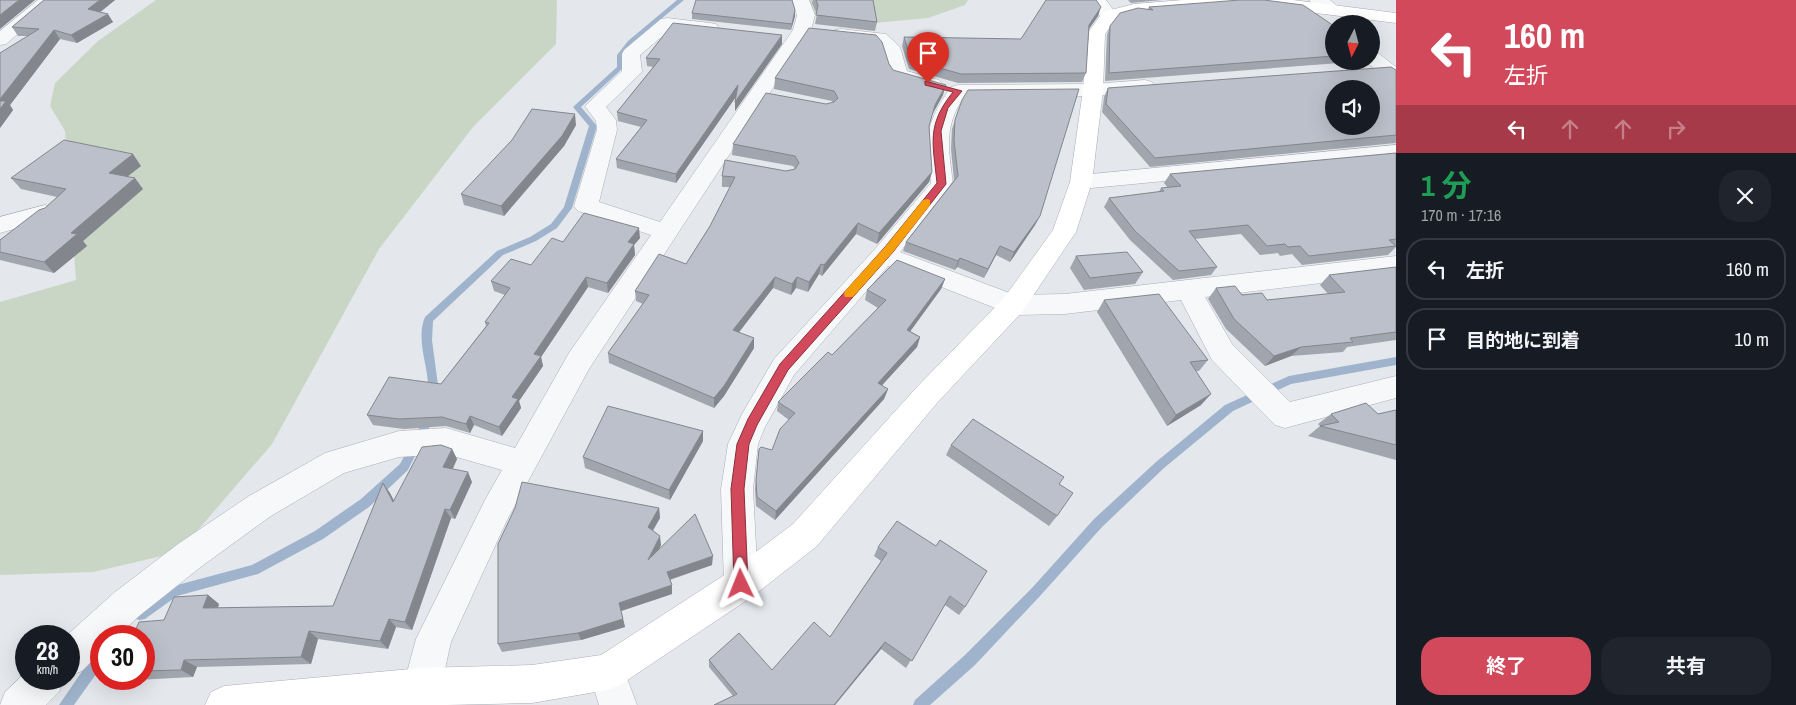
<!DOCTYPE html>
<html lang="ja">
<meta charset="utf-8">
<style>
body{margin:0;font-family:"Archivo Narrow","Noto Sans JP",sans-serif;background:#20242c;color:#f1f3f6;height:100vh;display:flex;flex-direction:column;font-size:19px;white-space:nowrap}
*{box-sizing:border-box;margin:0}
p{font-size:16px;color:#9ea1a6}
.icon{flex:none;width:28px;height:28px;fill:none;stroke:currentColor;stroke-width:2;stroke-linecap:round;stroke-linejoin:round}
.map{position:relative;flex:1;overflow:hidden}
.drawer{display:flex;flex-direction:column;background:#171b24;width:400px}
.drawer>*{flex:none}
.hud{background:#d1495b;color:#fff;overflow:hidden}
.needle{width:32px;rotate:186deg}
.tools{position:absolute;left:1325px;top:15px;display:grid;gap:10px}
.tools a{display:grid;place-items:center;width:55px;height:55px;border-radius:50%;background:#171b24;box-shadow:0 5px 20px #0002;font-size:25px}
.speed{position:absolute;left:15px;top:625px;display:flex;gap:10px;font-size:25px;font-weight:700;text-align:center}
.speed>*{display:grid;place-content:center;width:65px;height:65px;border-radius:50%;background:#171b24;box-shadow:0 5px 20px #0002;line-height:1}
.speed small{font-size:12px;font-weight:400}
.speed .limit{border:8px solid #d22;background:#fff;color:#111}
.pin{position:absolute;display:grid;place-items:center;width:42px;height:42px;color:#fff;margin:-51px -21px;border-radius:50% 50% 50% 0;rotate:-45deg;box-shadow:0 0 5px #0007}
.pin .icon{rotate:45deg}
.me{position:absolute;width:55px;margin:-28px;rotate:358deg;stroke-linejoin:round;filter:drop-shadow(0 0 4px #0008)}
.turn{display:flex;align-items:center;gap:18px;height:105px;padding:0 25px;font-size:22px}
.turn .icon{width:65px;height:65px;stroke-width:2.5}
.turn b{display:block;font-size:35px;line-height:42px}
.lanes{display:flex;align-items:center;height:48px;padding:0 25px;background:#0003;justify-content:center;gap:25px;direction:ltr}
.lanes .off{opacity:.35}
.round{display:grid;place-items:center;flex:none;width:52px;height:52px;border-radius:20px;background:#20242c}
.overview{display:flex;align-items:center;justify-content:space-between;height:85px;padding:0 25px}
h1{font-size:30px;font-weight:700;line-height:38px;color:#1e9e55}
.primary-button{display:flex;gap:10px;margin-top:auto;padding:10px 25px}
.primary-button a{flex:1;height:58px;border-radius:20px;background:#d1495b;color:#fff;font-size:20px;font-weight:700;line-height:58px;text-align:center}
.primary-button a+a{background:#20242c;color:#f1f3f6}
ul{padding:0;list-style:none}
li{display:flex;align-items:center;gap:15px;height:62px;margin:0 10px 8px;padding:0 15px;border:2px solid #363941;border-radius:20px}
li div{flex:1}
li b{display:block;font-size:19px}
li em{font-style:normal}
main{display:flex;flex:1;min-height:0}
.map>svg:first-child{display:block}
.green{fill:#c9d6c5}
.lines{fill:none;stroke-linecap:round;stroke-linejoin:round}
.stream{fill:#9fb4cc;fill-rule:evenodd}
.street-casing{stroke:#a9aeb7;stroke-width:1}
.secondary-casing{stroke:#a9aeb7;stroke-width:1}
.street{fill:#f7f8fa;fill-rule:evenodd}
.secondary{fill:#fff;fill-rule:evenodd}
.wall{fill:#a1a5ae}
.shaded-wall{fill:#83868d}
.building{fill:#bbc0ca;stroke:#83868d;fill-rule:evenodd}
.route{fill:#d1495b;stroke:#882f3b}
.slow{fill:#f59e0b}
</style>
<main>
<div class="map">
<svg width="1396" height="705" viewBox="0 0 1396 705">
<rect width="100%" height="100%" fill="#e4e7ec"/>
<path class="green" d="M156,0h401l-1,44 -83,83 -94,122 -107,195 -93,108 -86,20 -93,3v-273l76,-22 -11,-149 -15,-25 5,-23 43,-42z
M776,0h192l-3,5 -37,13 -54,5 -75,-11z"/>
<g class="lines">
<path class="stream" d="M677,0h7l-52,43 -9,12 -1,14 -41,38 16,19 -25,82 -15,20 -21,13 -33,14 -70,66 -1,19 6,45 -3,14h-8c-2,-5 1,-10 1,-15 -1,-21 -12,-46 -3,-67l72,-66 33,-14 21,-13 13,-17 25,-81 -16,-19 44,-40v-12l11,-14z
M1396,357v8l-105,19 -58,27 -69,57 -62,59 -62,69 -65,69 -45,40h-17l2,-5 50,-45 67,-67 62,-69 62,-57 69,-57 64,-29z
M427,411l4,1 1,3 -3,13 -21,42 -39,37 -46,32 -65,35 -81,22 -32,23 -5,1 -5,-1 -1,-5 1,-5 35,-22 82,-22 63,-34 46,-32 39,-35 19,-36 4,-16z
M101,649v18l-27,38h-15l37,-54z"/>
<g class="street-casing">
<path id="street" d="M38,0h19l-51,44 -6,1v-14z
M791,0h18l6,15 -4,15 -222,339 -82,151 -56,122 -10,45 -6,13 -15,5 -11,-5 -6,-13 13,-48 69,-139 17,-30 -56,-16 -47,3 -55,16 -73,43 -69,50 -63,50 -21,20h-17v16l-19,19 -13,5v-40h-3l49,-44 63,-48 71,-48 76,-43 74,-22 47,-3 69,20 54,-95 82,-118 -73,-24 -4,-5 23,-76 -1,-9 -11,-15 37,-35v-17l2,-4 37,-31 6,-1 43,5 6,1 3,4 -3,4 -6,1 -39,-4 -31,26 2,17 -36,35 10,13 1,10 -18,72 61,20 133,-192 4,-15z
M1088,0h18l12,16 -3,4 -6,1 -6,-1z
M1309,0h21l11,9 -3,4c-11,2 -22,-4 -29,-13z
M841,29l45,5 14,13 7,24 32,9 3,4 -3,4 -7,2 -41,-11c-5,-8 -5,-18 -8,-27 -5,-15 -35,-11 -48,-14l-3,-4 3,-4z
M1371,51l7,2 18,14v15l-7,-2 -24,-19h6z
M1145,80l7,2 3,4 -3,4 -59,6 -129,1c-21,30 -15,53 -11,87l-53,68 115,43 50,-1 331,-38v18l-191,23 27,47 58,58 106,-26v22l-111,30 -10,-3 -63,-65 -31,-60 -116,14 -52,1 -125,-49 -94,109 -29,52 -7,17 -5,45 5,95 -5,12 -12,5 -12,-5 -5,-12 -3,-95 7,-45 14,-30 32,-55 101,-110 56,-66c-5,-45 -7,-58 20,-96l7,-2 135,-1z
M1396,145v14l-315,30 -8,-2 -3,-5 3,-5 8,-2z
M45,205l8,3 4,5 -4,5 -53,15v-16z
M607,654l13,5 17,46h-38l-10,-33 5,-13z
M26,672v7h39l-6,13 -13,13h-46l5,-13z"/>
</g>
<g class="secondary-casing">
<path id="secondary" d="M1183,0h75l-3,4 -6,1 -115,9 -19,6 -10,14 -2,56 -11,92 -16,50 -54,80 -85,91 -120,143 -64,50 -133,89 -13,5 -75,13 -86,2h-241l6,-13 13,-6 198,-18 110,-3 69,-10 128,-83 64,-48 124,-137 87,-89 49,-68 17,-48 13,-92 4,-56 16,-22 31,-8z
M1261,0h32l103,13v10l-128,-16 -6,-1 -3,-4z"/>
</g>
<use href="#street" class="street"/>
<use href="#secondary" class="secondary"/>
</g>
<path class="wall" d="M44,0h71l-15,12 13,10 -36,21 -17,-4 -50,66 3,5 -13,18 27,-92h-9l-6,-9z
M813,0h60l4,22 -2,9 -60,-7 2,-10 -5,-11z
M1128,0h34l-31,3z
M1149,7l185,19v35h32l-261,20 2,-46 3,-9 38,-17z
M795,10v6l-4,14 -99,-11v-6z
M1098,16l-9,13 -3,44 -4,9 -124,1 -49,-14 -7,-23 2,-9 117,2z
M782,44l-47,67 1,-15 -60,87 -59,-15 -1,-9 25,-32 -23,-6 -1,-9 36,-45 -6,-1 -1,-8z
M889,64l4,6 50,25 -11,19 -3,12 3,46 -3,10 -52,62 -21,-10 -34,42 -3,-2 -11,18 -12,-4 -5,7 -18,-7 -34,44 15,16 -30,48 -10,12 -105,-45 -1,-10 35,-49 -7,-3 -1,-10 51,-27 24,-38 20,-39h-8v-11l64,-5 9,-2 -2,-3 -61,-11 1,-11 93,-40 7,-1 -1,-2 -58,-12 1,-11z
M1396,70v73l-246,24 -48,-55 2,-15 4,-9z
M962,100l78,116 -5,9 -25,37 -14,-7 -12,23 -27,-11 -2,3 -52,-19 3,-9 48,-62 -3,-31 1,-20z
M576,125l-12,21 -60,70 -40,-11 -3,-11z
M1396,153v94l-8,8 -86,10 -10,-11 -12,2 -2,-3 -18,2 -19,-21 -46,5 22,28 -6,8 -38,5 -43,-40 -26,-33 5,-9 50,-6 2,-4h7l-4,-5 6,-9z
M141,166l-14,10 16,13 -60,52 4,5 -33,27 -54,-13v-20l45,-32 12,-11 -36,-8 -10,-11z
M640,238l-6,7 1,10 -27,38 -20,-6 -47,70 2,9 -24,35 2,7 -19,28 -28,-11 -4,8 -24,-7 -42,3 -31,-4 -6,-10 74,-31 45,-58 -1,-4 20,-27 -11,-4 -3,-10 40,-16 32,-23z
M1076,256l67,16 -8,12 -51,6 -14,-22z
M1396,267v73l-49,7 -4,5 -52,4 -26,10 -39,-37 -18,-30 8,-11 51,12 61,-6 -8,-9 9,-10z
M945,279l-4,10 -31,42 10,6 -3,10 -36,39 7,3 -4,10 -109,121 -19,-14 -1,-17 4,-40 13,1 17,-30 -12,-9 1,-9 54,-47 46,-47 -13,-8 2,-10z
M1104,300l104,60 -9,11h-3l5,34 -34,21 -70,-114z
M1396,410v50l-88,-24 12,-10 -2,-2 13,-10h47z
M703,431v10l-33,59 -85,-32 -2,-11z
M951,445l108,39 -2,32 -8,10 -103,-71z
M452,449l5,10 -4,10 19,13 -17,37 -4,-1 -39,112 -16,-3 -8,22 -70,-10 -7,25 -114,3 -4,10 -75,4 -4,-2h30v-43l20,-16 44,-25 11,9 -1,4 115,-2 50,-123 11,18z
M659,508l1,10 -7,13 8,14 -2,4 53,16 -42,15 2,5v9l-51,17 4,16 -44,13 -79,12 -4,-8z
M878,547l87,60 -6,8 -14,-10 -39,63 -25,-19 -46,56h-121l19,-9 -24,-29v-7l63,10 58,-33 51,-76 -7,-5z"/>
<path class="shaded-wall" d="M19,0h16l-35,29v-14z
M100,0h15l-22,18 -5,-9z
M1101,7l-3,9 -13,18 4,-9z
M795,10v6l-4,14 1,-6z
M108,14l5,8 -36,21 -6,-8z
M54,30l6,9 -50,66 3,5 -13,18v-29z
M782,35v9l-47,67v-9z
M738,85v9l-62,89v-9z
M946,85l-3,10 -11,20 3,-10z
M575,114l1,11 -12,21 -60,70 -3,-10z
M133,154l8,12 -23,18 -9,-11z
M932,172l-3,10 -52,62 2,-11z
M135,178l8,11 -60,52 4,5 -33,27 -10,-11 27,-29z
M1040,216l-5,9 -25,37 4,-10z
M858,223l-2,11 -34,42 2,-11z
M639,228l1,10 -6,7 1,10 -27,38 -1,-10 21,-41z
M1000,246l-4,9 -12,23 4,-9z
M960,258l-3,9 -2,3 3,-9z
M821,264l-2,10 -11,18 1,-10z
M586,277l2,10 -47,70 2,9 -24,35 2,7 -19,28 -3,-9 13,-30 22,-43z
M775,277l-2,11 -40,52v-10z
M797,277l-1,11 -5,7 1,-11z
M945,279l-4,10 -37,51 3,-10z
M920,337l-3,10 -42,46 3,-10z
M754,338v10l-30,48 -10,12v-10z
M1301,347l-10,9 -26,10 9,-10z
M888,389l-4,10 -109,121 1,-9z
M1211,394l-10,11 -34,21 9,-11z
M470,416l4,9 -4,8 -4,-9z
M703,431v10l-33,59 -1,-10z
M452,449l5,10 -9,19 -5,-11z
M468,472l4,10 -17,37 -5,-9z
M383,483l7,10 10,19 -7,-10z
M659,508l1,10 -11,18 -1,-9z
M445,509l6,9 -39,112 -7,-8z
M660,536l1,9 -12,24 -1,-9z
M713,556l-1,9 -44,15 -1,-8z
M672,585v9l-51,17 -2,-8z
M208,595l11,9 -4,12 -12,-8z
M389,619l7,8 -8,22 -8,-8z
M623,619l2,8 -44,13 -3,-7z
M309,631l9,8 -7,25 -10,-7z
M885,642l-4,7 -46,56h-1z
M184,660l13,7 -4,10 -12,-7z"/>
<path class="building" d="M0,0h19l-19,15z
M44,0h56l-12,9 20,5 -37,21 -17,-5 -54,69v-46l39,-24 -27,-2z
M696,0h96l3,10 -3,14 -100,-11z
M816,0h57l4,22 -61,-7 2,-10z
M1046,0h50l5,7 -12,18 -3,48 -125,1 -50,-14 -7,-23 117,2z
M1240,0h24l39,5 31,21v30l-225,17 1,-47 10,-13 18,-5 15,2 -4,-3z
M673,23l109,12 -47,67 3,-17 -62,89 -60,-15 31,-39 -30,-8 43,-53 -14,-1z
M809,28l67,7 6,7 7,22 4,6 53,15 -11,20 -6,21 3,46 -53,61 -21,-10 -34,42 -3,-1 -12,18 -12,-5 -5,7 -17,-7 -42,53 21,8 -30,48 -10,12 -106,-45 41,-58 -14,-4 24,-37 27,10 24,-38 25,-49 -13,-1 3,-16 61,11 9,-2 4,-6 -4,-7 -62,-12 33,-51 60,11 8,-2 4,-4 -4,-7 -59,-13z
M1391,67l5,3v65l-241,23 -49,-54 2,-16zM1334,89h37v37h-37z
M1079,89l-39,127 -26,36 -14,-6 -12,23 -28,-11 -2,3 -52,-19 52,-66 -4,-36 1,-20 7,-20 6,-10z
M0,101h6l-6,8z
M532,109l43,5 -13,22 -61,70 -40,-12 51,-54z
M64,140l69,14 -24,19 26,5 -64,55 6,1 -33,28 -44,-10v-12l39,-30 6,-2 21,-19 -55,-11z
M1396,153v86l-7,1 7,6 -87,10 -9,-10 -12,1 -3,-3 -18,2 -19,-21 -59,6 28,36 -38,4 -44,-40 -26,-33 55,-7 -3,-3 20,-2 -11,-12z
M584,213l55,15 -11,14 6,2 -27,39 -21,-6 -52,77 7,2 -29,41 6,2 -19,28 -29,-11 -4,8 -24,-7 -43,2 -32,-4 22,-38 52,7 48,-61 -4,-1 25,-34 -19,-7 20,-22 20,6 21,-27 11,4z
M1127,252l16,20 -53,6 -14,-22z
M897,260l48,19 -38,51 13,7 -42,46 10,6 -112,122 -19,-14 -1,-17 3,-31 2,-2 11,3 8,-21 15,-16 -17,-11 50,-50 4,3 54,-55 -19,-10z
M1396,267v65l-46,6 3,4 -52,5 -27,9 -40,-37 -18,-31 19,-2 7,9 20,-2 5,7 78,-8 -16,-17z
M1159,294l49,66 -18,2 21,32 -35,21 -72,-115z
M1366,403l12,11 18,-4v35l-76,-19 19,-4 -8,-8z
M608,406l95,25 -34,59 -86,-33z
M973,419l91,58 -5,7 14,9 -16,23 -106,-71z
M441,445l11,4 -9,18 25,5 -18,38 -5,-1 -40,113 -16,-3 -9,22 -71,-10 -8,26 -117,3 -3,10 -37,1v-35h-11l6,-14 25,-2 10,-23 34,-2 -5,13 130,-2 50,-123 10,19 29,-55z
M522,482l137,26 -11,19 12,9 -12,24 47,-46 18,42 -46,16 5,13 -53,18 4,16 -45,14 -80,11v-100l17,-36z
M897,521l39,25 4,-6 47,31 -22,36 -15,-11 -38,65 -27,-19 -51,63h-120l23,-11 -28,-34 30,-27 33,37 42,-48 16,15 57,-84 -9,-6z"/>
<path class="route" d="M925,81l37,10 -14,17 -7,23 5,53 -53,68 -105,118 -31,55 -8,19 -5,45 4,95 -2,5 -5,2 -5,-2 -2,-5 -3,-95 6,-45 11,-25 32,-55 105,-117 52,-64c-4,-40 -11,-57 16,-91l-28,-7z"/>
<path class="slow" d="M927,199l3,1v5l-37,47 -40,45h-8l-1,-3 1,-3 40,-44 38,-47z"/>
</svg>
<div class="tools">
<a><svg class="needle" viewBox="-14 -14 28 28"><path d="M0-13l5 13h-10z" fill="#e53935"/><path d="M0 13l5-13h-10z" fill="#9ea1a6"/></svg></a>
<a><svg class="icon" aria-label="sound" viewBox="0 0 24 24"><path d="M4 9h4l5-4v14l-5-4H4zM17 9q2 3 0 6"/></svg></a>
</div>
<div class="speed"><div>28<small>km/h</small></div><div class="limit">30</div></div>
<div class="pin" style="left:928px;top:83px;background:#d93025"><svg class="icon" aria-label="arrive" viewBox="0 0 24 24"><path d="M6 21V4h12l-3 4 3 4H6"/></svg></div>
<svg class="me" style="left:741px;top:584px" viewBox="-20 -20 40 40"><path d="M0-17L14 15 0 8-14 15z" fill="#d1495b" stroke="#fff" stroke-width="4"/></svg>
</div>
<section class="drawer">
<div class="hud">
<div class="turn"><svg class="icon" aria-label="left" viewBox="0 0 24 24"><path d="M17 20v-9H6M10 6l-5 5 5 5"/></svg><div><b>160 m</b>左折</div></div>
<div class="lanes"><svg class="icon" aria-label="left" viewBox="0 0 24 24"><path d="M17 20v-9H6M10 6l-5 5 5 5"/></svg><svg class="icon off" aria-label="ahead" viewBox="0 0 24 24"><path d="M12 20V5M6 11l6-6 6 6"/></svg><svg class="icon off" aria-label="ahead" viewBox="0 0 24 24"><path d="M12 20V5M6 11l6-6 6 6"/></svg><svg class="icon off" aria-label="right" viewBox="0 0 24 24"><path d="M7 20v-9h11M14 6l5 5-5 5"/></svg></div>
</div>
<div class="overview"><div><h1>1 分</h1><p>170 m · 17:16</p></div><a class="round"><svg class="icon" aria-label="close" viewBox="0 0 24 24"><path d="M6 6l12 12M18 6L6 18"/></svg></a></div>
<ul>
<li><svg class="icon" aria-label="left" viewBox="0 0 24 24"><path d="M17 20v-9H6M10 6l-5 5 5 5"/></svg><div><b>左折</b></div><em>160 m</em></li>
<li><svg class="icon" aria-label="arrive" viewBox="0 0 24 24"><path d="M6 21V4h12l-3 4 3 4H6"/></svg><div><b>目的地に到着</b></div><em>10 m</em></li>
</ul>
<div class="primary-button"><a>終了</a><a>共有</a></div>
</section>
</main>
